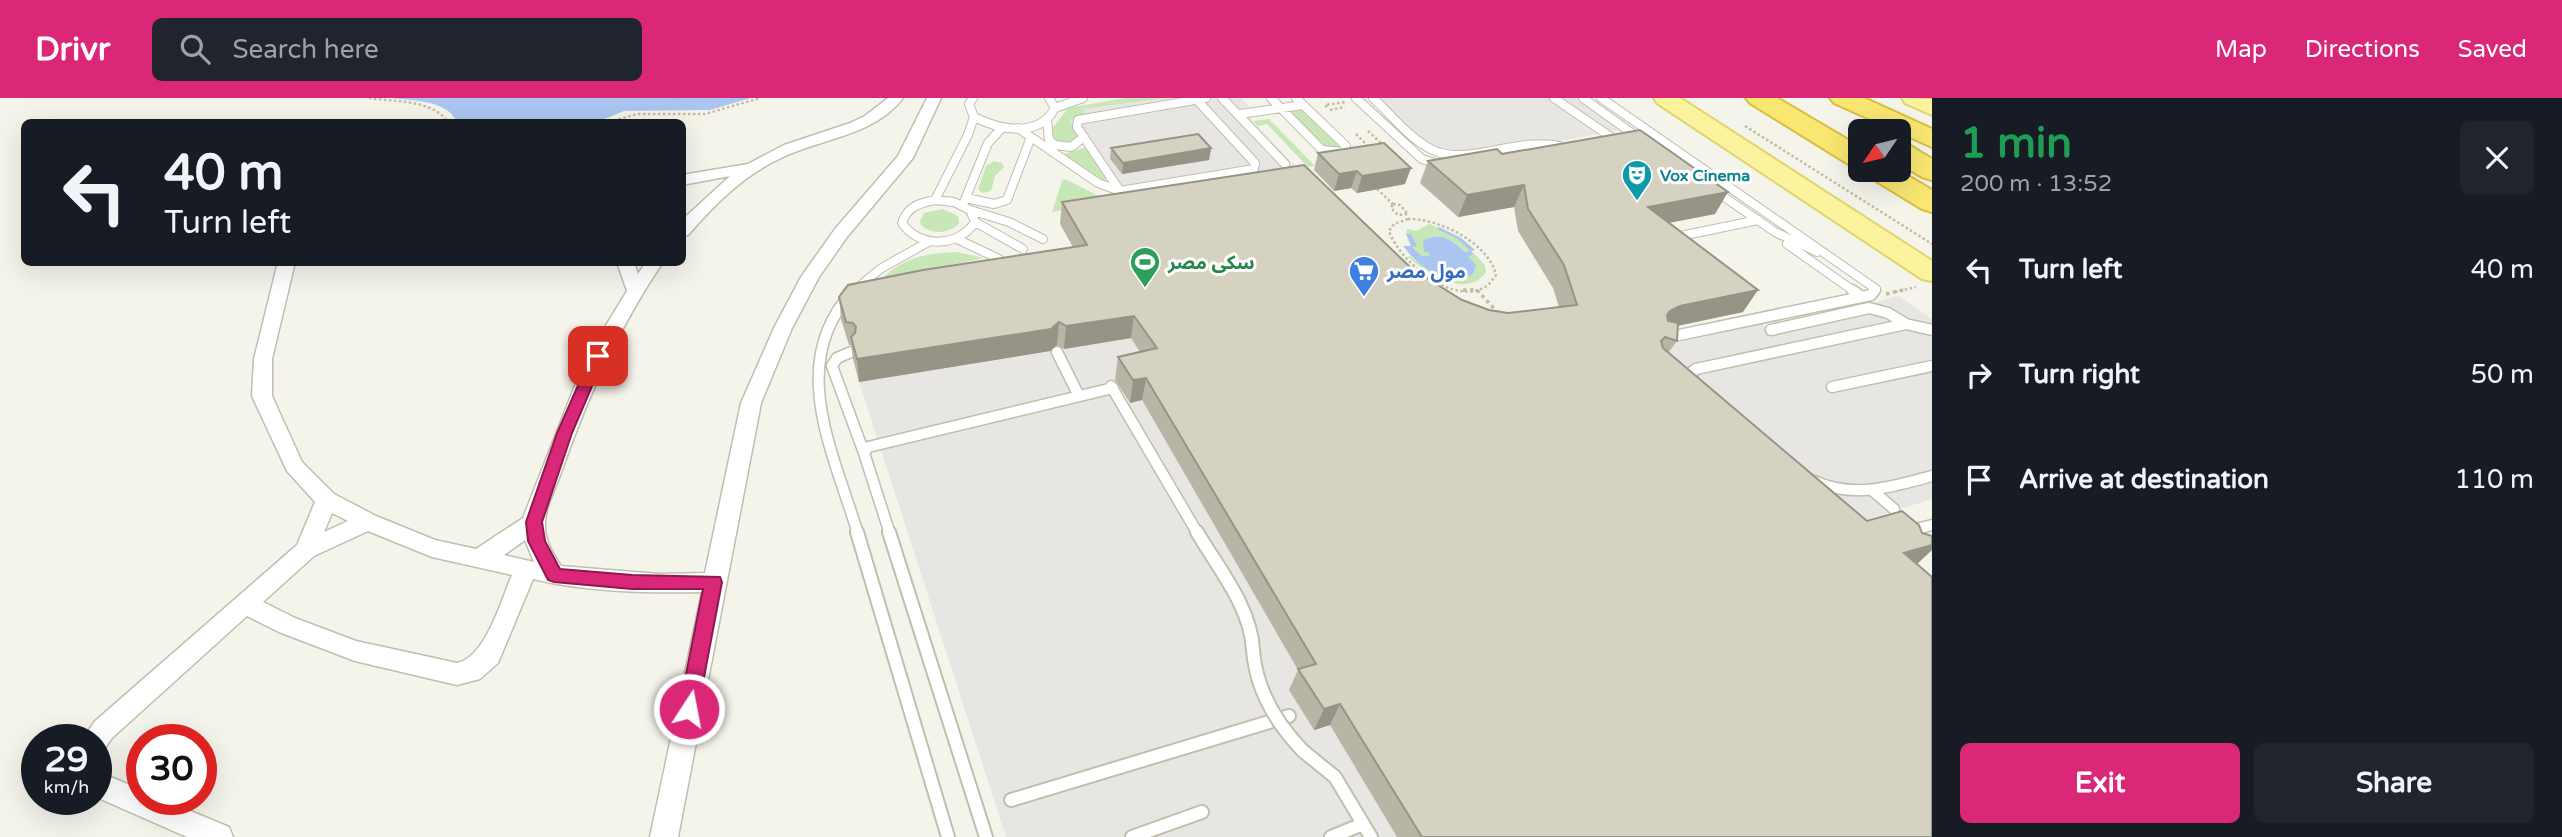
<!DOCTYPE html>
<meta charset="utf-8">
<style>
body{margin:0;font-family:"Varela Round","Noto Sans Arabic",sans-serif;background:#20242c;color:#f1f3f6;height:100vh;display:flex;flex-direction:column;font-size:26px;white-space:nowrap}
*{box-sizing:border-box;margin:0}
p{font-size:23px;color:#9ea1a6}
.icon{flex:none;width:38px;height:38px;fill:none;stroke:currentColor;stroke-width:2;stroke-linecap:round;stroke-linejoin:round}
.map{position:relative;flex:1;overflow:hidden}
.panel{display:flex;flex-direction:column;background:#171b24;width:630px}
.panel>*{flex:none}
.top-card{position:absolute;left:21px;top:21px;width:665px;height:147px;border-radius:10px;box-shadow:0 7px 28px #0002;background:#171b24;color:#f1f3f6;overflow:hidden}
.needle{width:46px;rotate:235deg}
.fabs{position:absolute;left:1848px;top:21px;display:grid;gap:14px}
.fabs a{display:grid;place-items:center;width:63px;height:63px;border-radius:10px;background:#171b24;box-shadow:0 7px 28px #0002;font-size:35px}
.speed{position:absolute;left:21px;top:626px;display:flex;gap:14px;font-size:35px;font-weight:700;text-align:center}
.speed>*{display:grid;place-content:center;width:91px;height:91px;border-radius:50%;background:#171b24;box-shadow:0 7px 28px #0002;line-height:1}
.speed small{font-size:18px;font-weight:400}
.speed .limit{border:10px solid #d22;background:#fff;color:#111}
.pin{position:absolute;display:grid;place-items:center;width:60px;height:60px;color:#fff;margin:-30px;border-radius:14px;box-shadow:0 4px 10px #0006}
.me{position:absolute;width:77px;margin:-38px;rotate:11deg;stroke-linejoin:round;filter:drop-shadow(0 0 5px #0008)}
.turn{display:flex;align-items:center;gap:24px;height:147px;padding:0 28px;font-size:32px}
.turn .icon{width:91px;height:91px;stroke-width:2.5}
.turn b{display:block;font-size:49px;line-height:60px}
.round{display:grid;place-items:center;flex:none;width:74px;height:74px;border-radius:10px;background:#20242c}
.headline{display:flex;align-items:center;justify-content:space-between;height:119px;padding:0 28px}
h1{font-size:42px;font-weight:800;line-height:52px;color:#1e9e55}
.action{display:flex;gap:14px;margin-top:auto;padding:14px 28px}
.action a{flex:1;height:80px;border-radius:10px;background:#db2777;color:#fff;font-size:28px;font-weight:800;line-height:80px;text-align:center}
.action a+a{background:#20242c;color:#f1f3f6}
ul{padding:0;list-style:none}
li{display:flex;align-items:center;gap:21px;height:105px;padding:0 28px}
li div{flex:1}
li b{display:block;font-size:26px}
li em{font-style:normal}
header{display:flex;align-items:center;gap:42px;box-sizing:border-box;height:98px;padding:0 35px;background:#db2777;color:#fff}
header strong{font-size:33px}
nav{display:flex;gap:38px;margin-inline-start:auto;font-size:24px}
.search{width:490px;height:63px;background:#20242c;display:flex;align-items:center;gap:18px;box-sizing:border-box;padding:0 24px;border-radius:10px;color:#9ea1a6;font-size:26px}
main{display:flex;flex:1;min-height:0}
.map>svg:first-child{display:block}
.green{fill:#c7e7b6}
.parking{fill:#e7e6e2}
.water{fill:#aac5ef}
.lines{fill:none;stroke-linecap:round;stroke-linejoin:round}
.lane-far2-casing{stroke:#c0beae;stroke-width:10}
.lane-far1-casing{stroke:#c0beae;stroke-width:13}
.lane-casing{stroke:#c0beae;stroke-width:16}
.street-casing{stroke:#c0beae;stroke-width:3}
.primary-casing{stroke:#e0d56d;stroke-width:4}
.highway-casing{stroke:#d9bf41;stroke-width:4}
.path-far1{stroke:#c2bc9f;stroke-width:2.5;stroke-dasharray:2.5 2.5;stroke-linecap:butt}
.path{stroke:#c2bc9f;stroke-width:3.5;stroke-dasharray:3.5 3.5;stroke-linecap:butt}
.lane-far2{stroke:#fff;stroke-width:8}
.lane-far1{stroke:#fff;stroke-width:10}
.lane{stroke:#fff;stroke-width:12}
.street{fill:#fff;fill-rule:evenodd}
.primary{fill:#fbf39e;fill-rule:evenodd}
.highway{fill:#f9e772;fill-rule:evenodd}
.lane-bridge-casing{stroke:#c0beae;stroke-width:16;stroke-linecap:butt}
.lane-bridge{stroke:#fff;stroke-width:12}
.wall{fill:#b8b5a6}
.shaded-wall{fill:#969387}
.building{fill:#d6d2c1;stroke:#969387;stroke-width:2}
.route{fill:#db2777;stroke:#8e194d;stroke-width:2}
.labels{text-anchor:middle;stroke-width:6;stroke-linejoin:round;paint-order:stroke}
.far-culture-label{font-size:16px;font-weight:bold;fill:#0d838f;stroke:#fff;text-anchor:start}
.leisure-label{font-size:19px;font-weight:bold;fill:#27864d;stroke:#fff;text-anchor:start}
.shop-label{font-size:19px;font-weight:bold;fill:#366cbe;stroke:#fff;text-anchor:start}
</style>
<header>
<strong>Drivr</strong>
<div class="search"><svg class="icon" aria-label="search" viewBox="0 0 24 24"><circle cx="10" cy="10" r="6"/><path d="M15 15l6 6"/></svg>Search here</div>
<nav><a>Map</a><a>Directions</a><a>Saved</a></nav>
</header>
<main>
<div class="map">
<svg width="1932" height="739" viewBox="0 0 1932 739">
<rect width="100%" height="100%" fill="#f5f4eb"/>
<path class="green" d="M1125,0h42l-83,11 2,5 -16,6 8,15 -8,9 -15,-2 -4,-12 17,-22z
M1296,10l7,2 36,35 1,4 -13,-1 -36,-34 -2,-3z
M1269,21l46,47 -7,1 -41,-43 -10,2 -4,-5z
M1087,49l19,31 -2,3 -41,-27z
M994,63l8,2 2,4 -9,9 -4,15 -9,2 -4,-4 8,-23z
M1065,81l42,21v2l-55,10 10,-31z
M943,111l15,7 1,8c-11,10 -27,11 -38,1l-1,-4 4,-8z
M1430,126l29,15 12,12 -7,1c-9,-11 -20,-17 -35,-15l1,19h-9l-9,-10 -1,-12h-5l1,-5 9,2z
M956,154l28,6 -102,21c20,-21 45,-26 74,-27z
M1474,156l11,11 1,7c-19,28 -60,1 -78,-15l2,-1c16,13 32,24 54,22l4,-23z"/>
<path class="parking" d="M1167,0h74l8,9 -7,2 53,57 -176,31 -49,-77 16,-6 -3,-5z
M1369,0h210l45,31 -178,34z
M1899,198l33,23v180l-67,21 -203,-157 10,-19 90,-20 6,5z
M1131,240l22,33 -43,11 13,22 19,-4 165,285 7,44 16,-4 67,112h-391l-147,-455z"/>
<path class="water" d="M392,0h359l-41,12 -86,1 -27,11h-140c-10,-22 -43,-21 -65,-24z
M1439,129l22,11 14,12 -4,1 3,3 -6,2 8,10 -3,8c-26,15 -55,-8 -70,-28h8l-5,-12h5l6,12 -5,1 10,9h8l-2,-4h-4l-1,-11c15,-10 30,-2 41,11l6,-1 -12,-12 -21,-10z"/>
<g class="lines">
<g class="lane-far2-casing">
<path id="lane-far2" d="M973,0l-4,6 5,13c26,13 65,21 81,-9l-6,-10
M1222,0l63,66
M1271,0l51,52 22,2 2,-6 -50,-48
M1356,0l66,61 19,6
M1373,0c19,17 38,43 62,53 35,14 83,-14 124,-5
M1554,0l64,44
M1583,0l57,41
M1601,0l275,191 -2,3
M1055,10l28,-10
M1240,16l63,-9
M1047,22l2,20 6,5 16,2 13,-10
M1018,30l80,55 22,8 134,-22 1,-6 -59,-64
M1714,92l61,42 42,20
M1120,93l-43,-64 1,-7 128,-22
M966,100l28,6 13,-4 24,-63
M935,102l19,2 16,8 5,12c-17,26 -56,26 -73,1 5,-16 17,-20 33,-23z
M935,102l33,-65 6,-18
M964,104l24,-59 14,-15
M970,112l39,12 34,17
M975,124l48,27
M1671,140l87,-18
M957,141l42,20
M1787,146l68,48
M853,194l27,-23 50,-28"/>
</g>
<g class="lane-far1-casing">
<path id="lane-far1" d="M854,192c-69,72 -20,163 4,244
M1852,192l10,7
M1771,232l98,-22 19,5 18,11
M1665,240l206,-43 4,-5
M851,254l-14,6 -5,8 32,87
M1057,254l22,44
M1694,283l-5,-7 7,-5 210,-45 26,6
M1111,288l87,148
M1832,289l100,-21
M1814,383c41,18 77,6 118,-5
M1873,393l21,18
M1908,433l24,-6
M890,436l-26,-81 4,-6 245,-59"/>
</g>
<g class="lane-casing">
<path id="lane" d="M857,434l91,305
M889,434l97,305
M1197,434c21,36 54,75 56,118
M1303,653l32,26 36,60
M1011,702l278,-84
M1132,739l70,-25
M1331,739l32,-13"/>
</g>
<g class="street-casing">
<path id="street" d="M888,0h15c-30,39 -83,40 -124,61 -36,17 -65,46 -91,76l-6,1v-16l48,-44 -48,9v-10l66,-11 36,-19 66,-22 15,-7z
M927,0h14l-28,60 -66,79 -28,40 -27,51 -31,75 -83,434h-28l52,-245c-56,1 -115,0 -169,-13l-35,84 -18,16 -23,6 -102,-24 -76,-29 -32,-16 -135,122 -7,10 -9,4v-12h-13l11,-18 203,-177 18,-43 -28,-31 -35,-75 2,-37 24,-97h17l-23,97v37l30,66 32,32 42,22 59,24 41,9 47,-31 51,-130 26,-53 27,-44 -10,-29h17l4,12 8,-12h17c-44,65 -75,134 -101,208 -6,18 -18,38 -17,57 0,14 8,27 16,39l98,8 46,-1 36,-170 33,-75 27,-51 34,-48 63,-73zM332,415l16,8 -24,11zM368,433l64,26 80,18c-11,25 -26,82 -55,88l-101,-22 -61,-23 -32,-16 51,-46zM525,442l9,22 -30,-7z
M96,673l46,19v10h22l65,27 4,10h-46l-91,-40z"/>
</g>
<g class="primary-casing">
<path id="primary" d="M1654,0h26l252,163v20l-10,-2 -265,-176z
M1902,0l30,1v16l-27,-12z"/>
</g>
<g class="highway-casing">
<path id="highway" d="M1746,0h31l83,49v20l-10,-2 -100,-62z
M1830,0h34l68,31v18l-98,-44z
M1899,45l10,2 23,14v21l-10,-3 -23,-14z
M1864,72h34l34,20v22l-10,-3 -54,-33z"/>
</g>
<path class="path-far1" d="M369,0c25,4 63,1 79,24
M1327,9l-2,-2 21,-3
M1330,12l15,-3
M609,24l28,-8h68l55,-16
M1745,28l187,118
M1368,33l15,14
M1356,36l14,14
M1377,91l16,15
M1393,106l7,1 8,9 -10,1 -7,-7z
M1408,121c30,-1 81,24 88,56 -3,4 -7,10 -11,12 -33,19 -86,-26 -96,-56l5,-7z
M1895,194l21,-5"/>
<path class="path" d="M1463,192h13
M1477,192l22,24
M1886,196l17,-4"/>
<use href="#lane-far2" class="lane-far2"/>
<use href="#lane-far1" class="lane-far1"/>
<use href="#lane" class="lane"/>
<use href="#street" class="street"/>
<use href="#primary" class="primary"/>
<use href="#highway" class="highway"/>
<g class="lane-bridge-casing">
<path id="lane-bridge" d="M1253,552c3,39 23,73 50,101"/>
</g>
<use href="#lane-bridge" class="lane-bridge"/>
</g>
<path class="wall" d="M1111,50h100l-2,12 -87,14 -12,-15z
M1318,55l87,31 -48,9 -6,-5 -17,3 -20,-21z
M1502,56l213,60 -46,9 74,89 -65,14 -1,15 -9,12 199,168 65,15v14l-15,14 15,273h-535l-67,-112 -16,5 -25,-40 9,-20 -156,-270 -12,3 -15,-23 3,-23 22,-5 -9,-14 -67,11 -7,-4 -7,6 -191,31 -6,-23 -2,-14h-2l-8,-26 -2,-22 234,-50 -13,-23 2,-22 349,66 51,32 27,10 19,3 51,-6 -6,-19 -35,-57 -4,-24 -56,10 -38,-34 8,-22z"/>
<path class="shaded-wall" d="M1211,50l-2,12 -87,14 1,-11z
M1411,70l-6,16 -48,9 5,-17z
M1357,73l-6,17 -17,3 5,-17z
M1524,87l-10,22 -56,10 9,-22z
M1728,94l-13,22 -79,15 12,-22z
M1758,192l-15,22 -77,16 -10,5 14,-22 10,-5z
M1134,218l-3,22 -67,11 2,-23z
M1059,224l-2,23 -7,6 -191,31 -2,-23z
M1146,280l-4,22 -12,3 3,-23z
M1932,447v5l-16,15 -12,-12z
M1340,606l-10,21 -16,5 10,-21z"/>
<path class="building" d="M1640,32l88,62 -80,15 110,83 -78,16 -10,5 -3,4 1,6 10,2 -1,18 -12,-4 -4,4 2,7 204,173 35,-10 17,14 3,8 10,3v9l-28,8 28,24v260h-510l-82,-133 -16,5 -26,-40 18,-5 -170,-286 -13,2 -15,-23 39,-9 -23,-32 -68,10 -7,-4 -8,7 -194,30 -6,-22 4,-4 1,-6 -3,-4 -7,-1 -7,-25 9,-12 75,-15 164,-25 -25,-43 242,-37 107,103 51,32 27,10 19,3 69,-8 -13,-40 -36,-56 -4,-24 -57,10 -39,-34 69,-12 5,5z
M1198,36l13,14 -88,15 -12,-15z
M1384,45l27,25 -49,8 -5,-5 -18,3 -21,-21z"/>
<path class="route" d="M598,254l7,4 -33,77 -30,89 3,19 15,28 72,6 88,2 2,5 -24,127 -3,7 -6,2 -7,-2 -3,-7 24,-120h-71l-78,-7 -6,-2 -20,-39 -2,-19 31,-89 34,-77z"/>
<defs>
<g id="theatre-pin" transform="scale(1.575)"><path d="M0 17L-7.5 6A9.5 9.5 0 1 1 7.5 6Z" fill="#0f9aa8" stroke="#fff"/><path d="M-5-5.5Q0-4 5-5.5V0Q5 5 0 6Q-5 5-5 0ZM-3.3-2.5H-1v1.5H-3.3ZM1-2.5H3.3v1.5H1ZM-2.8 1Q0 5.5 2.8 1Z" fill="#fff"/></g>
<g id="stadium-pin" transform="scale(1.575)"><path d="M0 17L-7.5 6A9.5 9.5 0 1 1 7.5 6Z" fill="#2e9e5b" stroke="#fff"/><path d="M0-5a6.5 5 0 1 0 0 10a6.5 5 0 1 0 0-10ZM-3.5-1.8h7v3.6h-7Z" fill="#fff"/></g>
<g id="supermarket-pin" transform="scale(1.575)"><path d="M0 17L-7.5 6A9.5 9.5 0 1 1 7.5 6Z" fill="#3f7fe0" stroke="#fff"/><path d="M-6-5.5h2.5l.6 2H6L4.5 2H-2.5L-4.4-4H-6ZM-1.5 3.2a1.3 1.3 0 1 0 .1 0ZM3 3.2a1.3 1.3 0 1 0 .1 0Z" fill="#fff"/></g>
</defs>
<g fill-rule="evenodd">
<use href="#theatre-pin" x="1637" y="77"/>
<use href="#stadium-pin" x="1145" y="164"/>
<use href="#supermarket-pin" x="1364" y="173"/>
</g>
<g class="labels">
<g class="far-culture-label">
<text x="1660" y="83">Vox Cinema</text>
</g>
<g class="leisure-label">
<text x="1168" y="171">سكى مصر</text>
</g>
<g class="shop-label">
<text x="1387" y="180">مول مصر</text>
</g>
</g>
</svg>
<div class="fabs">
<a><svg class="needle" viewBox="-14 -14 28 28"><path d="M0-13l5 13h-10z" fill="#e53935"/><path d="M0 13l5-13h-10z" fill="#9ea1a6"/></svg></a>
</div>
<div class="speed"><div>29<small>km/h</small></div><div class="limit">30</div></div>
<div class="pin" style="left:598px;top:258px;background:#d93025"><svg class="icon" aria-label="arrive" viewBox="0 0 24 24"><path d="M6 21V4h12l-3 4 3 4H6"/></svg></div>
<svg class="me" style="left:689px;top:611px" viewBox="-20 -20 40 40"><circle r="17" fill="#db2777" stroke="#fff" stroke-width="3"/><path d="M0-11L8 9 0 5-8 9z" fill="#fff"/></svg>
<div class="top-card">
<div class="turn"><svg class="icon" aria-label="left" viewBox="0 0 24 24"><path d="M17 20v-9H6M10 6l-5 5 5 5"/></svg><div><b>40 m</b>Turn left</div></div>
</div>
</div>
<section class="panel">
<div class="headline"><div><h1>1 min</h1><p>200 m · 13:52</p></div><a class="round"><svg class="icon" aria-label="close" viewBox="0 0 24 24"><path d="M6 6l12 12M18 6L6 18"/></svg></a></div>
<ul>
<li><svg class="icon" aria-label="left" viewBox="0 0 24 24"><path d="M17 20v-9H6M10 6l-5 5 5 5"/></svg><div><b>Turn left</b></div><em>40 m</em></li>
<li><svg class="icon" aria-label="right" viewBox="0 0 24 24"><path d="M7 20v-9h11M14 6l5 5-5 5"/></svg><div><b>Turn right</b></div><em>50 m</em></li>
<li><svg class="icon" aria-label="arrive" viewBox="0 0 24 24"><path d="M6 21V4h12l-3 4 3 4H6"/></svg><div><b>Arrive at destination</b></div><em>110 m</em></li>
</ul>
<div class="action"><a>Exit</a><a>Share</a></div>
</section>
</main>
